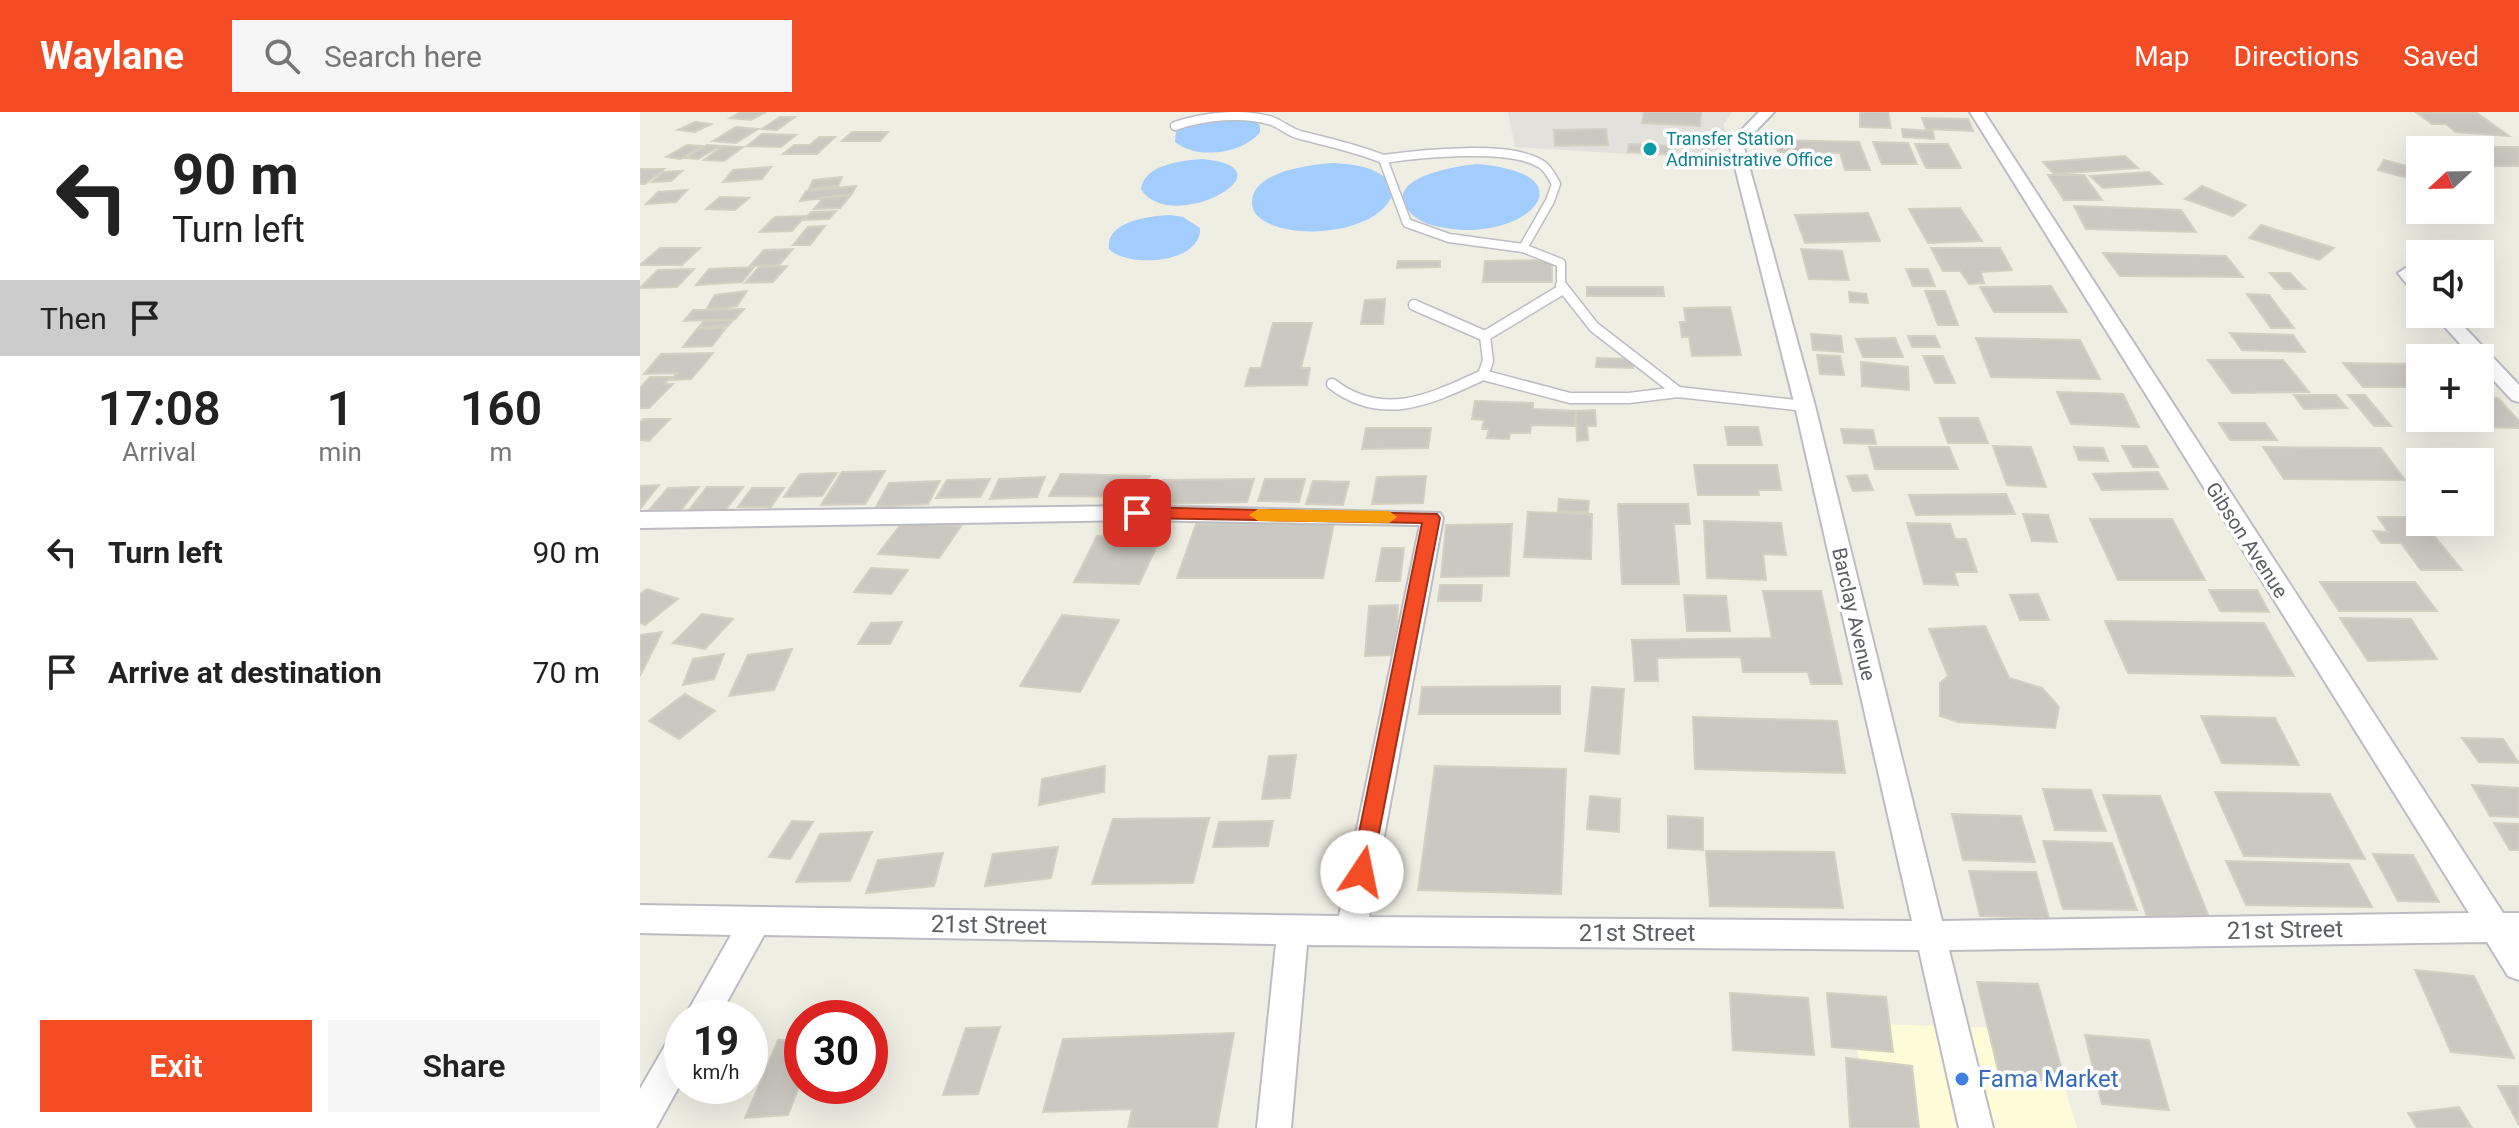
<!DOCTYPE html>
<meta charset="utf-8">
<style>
body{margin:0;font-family:Roboto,sans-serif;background:#f6f6f6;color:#222;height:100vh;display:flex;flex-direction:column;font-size:30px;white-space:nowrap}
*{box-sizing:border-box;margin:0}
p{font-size:26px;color:#767676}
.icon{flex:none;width:44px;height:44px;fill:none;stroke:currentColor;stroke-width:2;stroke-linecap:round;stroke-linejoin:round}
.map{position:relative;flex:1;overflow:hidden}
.details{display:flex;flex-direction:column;background:#fff;width:640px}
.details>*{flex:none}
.banner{background:#fff;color:#222;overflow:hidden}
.needle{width:52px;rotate:248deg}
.fabs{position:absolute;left:1766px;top:24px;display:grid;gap:16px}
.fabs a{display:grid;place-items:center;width:88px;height:88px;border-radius:0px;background:#fff;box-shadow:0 8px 32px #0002;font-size:40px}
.speed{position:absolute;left:24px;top:888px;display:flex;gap:16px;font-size:40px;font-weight:700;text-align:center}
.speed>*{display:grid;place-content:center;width:104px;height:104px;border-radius:50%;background:#fff;box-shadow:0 8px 32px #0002;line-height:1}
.speed small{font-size:20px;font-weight:400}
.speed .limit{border:12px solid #d22;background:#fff;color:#111}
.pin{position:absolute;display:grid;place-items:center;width:68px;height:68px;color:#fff;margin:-34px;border-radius:16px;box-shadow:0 4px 12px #0006}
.me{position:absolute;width:88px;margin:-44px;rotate:11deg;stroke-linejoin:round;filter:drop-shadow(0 0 6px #0008)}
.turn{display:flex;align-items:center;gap:28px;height:168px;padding:0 40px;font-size:36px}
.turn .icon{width:104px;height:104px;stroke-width:2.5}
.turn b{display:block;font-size:56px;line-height:68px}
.then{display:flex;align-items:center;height:76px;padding:0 40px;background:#0003;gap:16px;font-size:30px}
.eta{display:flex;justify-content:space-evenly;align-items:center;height:136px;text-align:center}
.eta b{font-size:48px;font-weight:600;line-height:56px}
.cta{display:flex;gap:16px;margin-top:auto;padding:16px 40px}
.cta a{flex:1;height:92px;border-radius:0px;background:#f44c24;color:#fff;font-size:32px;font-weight:600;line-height:92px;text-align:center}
.cta a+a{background:#f6f6f6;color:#222}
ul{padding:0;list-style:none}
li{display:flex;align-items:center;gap:24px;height:120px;padding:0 40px}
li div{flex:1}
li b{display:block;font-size:30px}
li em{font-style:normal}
header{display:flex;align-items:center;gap:48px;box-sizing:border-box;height:112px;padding:0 40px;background:#f44c24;color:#fff}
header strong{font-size:38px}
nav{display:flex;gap:44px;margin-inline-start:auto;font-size:28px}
.search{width:560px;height:72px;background:#f6f6f6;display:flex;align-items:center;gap:20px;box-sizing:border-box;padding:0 28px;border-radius:0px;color:#767676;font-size:30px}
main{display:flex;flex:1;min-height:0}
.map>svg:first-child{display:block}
.commercial{fill:#fffad8}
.industrial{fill:#e3e1db}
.water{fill:#a3cdff}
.building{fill:#cac8c0;stroke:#d4d0c1;stroke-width:2}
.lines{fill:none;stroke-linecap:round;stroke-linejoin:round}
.service-far1-casing{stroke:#bbbdc3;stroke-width:11}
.service-casing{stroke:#bbbdc3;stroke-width:13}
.minor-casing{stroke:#bbbdc3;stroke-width:4}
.service-far1{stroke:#fff;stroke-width:8}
.service{stroke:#fff;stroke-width:10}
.minor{fill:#fff;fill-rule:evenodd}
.route{fill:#f44c24;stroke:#9f3117;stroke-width:2}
.slow{fill:#f59e0b}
.culture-dot{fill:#0f9aa8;stroke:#fff;stroke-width:3}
.shop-dot{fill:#3f7fe0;stroke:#fff;stroke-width:3}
.labels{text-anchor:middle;stroke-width:7;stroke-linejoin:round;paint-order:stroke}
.far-culture-label{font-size:18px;fill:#0d838f;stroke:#fff;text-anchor:start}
.street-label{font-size:20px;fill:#5b5f65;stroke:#fff}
.near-street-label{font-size:24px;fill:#5b5f65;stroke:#fff}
.near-shop-label{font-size:24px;fill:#366cbe;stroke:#fff;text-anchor:start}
</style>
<header>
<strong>Waylane</strong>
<div class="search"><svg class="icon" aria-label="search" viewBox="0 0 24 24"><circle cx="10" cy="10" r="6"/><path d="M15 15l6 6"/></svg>Search here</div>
<nav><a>Map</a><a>Directions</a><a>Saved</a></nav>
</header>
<main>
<section class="details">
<div class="banner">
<div class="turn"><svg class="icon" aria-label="left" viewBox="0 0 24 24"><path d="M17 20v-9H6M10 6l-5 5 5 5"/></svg><div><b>90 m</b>Turn left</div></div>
<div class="then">Then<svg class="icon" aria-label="arrive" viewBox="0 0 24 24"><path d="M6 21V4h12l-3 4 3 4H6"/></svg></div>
</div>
<div class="eta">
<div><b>17:08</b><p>Arrival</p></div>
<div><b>1</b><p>min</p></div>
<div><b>160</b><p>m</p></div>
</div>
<ul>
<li><svg class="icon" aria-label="left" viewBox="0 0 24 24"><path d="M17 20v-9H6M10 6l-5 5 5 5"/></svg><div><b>Turn left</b></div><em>90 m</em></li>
<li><svg class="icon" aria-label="arrive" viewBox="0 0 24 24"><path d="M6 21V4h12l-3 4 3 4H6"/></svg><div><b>Arrive at destination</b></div><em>70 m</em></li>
</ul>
<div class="cta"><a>Exit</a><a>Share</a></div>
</section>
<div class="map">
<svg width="1879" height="1016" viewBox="0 0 1879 1016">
<rect width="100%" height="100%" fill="#efeee3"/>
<path class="commercial" d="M1213,911l194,7 30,98h-207z"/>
<path class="industrial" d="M868,0h224l-8,12 4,23 -36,11 -177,-11z"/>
<path class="water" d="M565,4l50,4 5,6v6c-17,22 -63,28 -85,10l1,-11z
M561,47c99,8 -32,78 -60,30 4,-25 40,-28 60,-30z
M695,51c24,2 45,4 59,25 -6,45 -103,55 -134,30 -5,-4 -8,-9 -8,-16 0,-31 61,-38 83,-39z
M836,52c119,9 50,81 -36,63 -11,-2 -25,-7 -32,-17 -25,-33 50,-44 68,-46z
M530,103l13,2 17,11c2,35 -71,41 -91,21 -4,-28 41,-33 61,-34z"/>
<path class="building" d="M101,0h25l-15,8 -21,-2z
M1004,0h57l-1,14 -58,-3z
M1220,0h28l3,16 -31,-1z
M1777,1h60l32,23 -53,-4 -10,-8h-14z
M140,5h15l-18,13 -15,-1z
M1282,6l46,1 5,12 -47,-2z
M55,10l16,2 -16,8 -17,-2z
M96,15l22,2 -22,14 -23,-2z
M966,17l2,16 -53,1 -1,-16z
M1262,17l31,2 1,8 -31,-2z
M212,20h36l-8,9h-38z
M122,22l34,1 -15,12 -34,-1z
M1062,24l13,9 -13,3 -13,-8z
M179,25h16l-18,17h-34l11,-9h16z
M1136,28l83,2 11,28h-25l-5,-17 -62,-1z
M1233,30l35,1 9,21h-35z
M989,32l43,2 -1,8 -43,-2z
M1275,32h33l13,24h-35z
M47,33l15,1 -22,13 -14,-2z
M67,33l13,1 -22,13 -13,-1z
M83,34l20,1 -19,14 -20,-1z
M1809,35h70v19h-39v-16h-28z
M1485,44l13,12 -84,6 -11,-12z
M1744,48l34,9 -6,10 -34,-9z
M131,55l-9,12 -39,3 10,-12z
M0,57h24l-19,15h-5z
M42,59l-11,10 -19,1 11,-10z
M1509,60l13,12 -59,4 -13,-12z
M1408,63h36l18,25h-38z
M202,65l-4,9 -29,3 4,-9z
M216,74l-4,8 -52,7 6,-10z
M1562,74l44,19 -13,11 -48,-17z
M47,78l-11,12 -30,2 12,-12z
M210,84l-10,12 -26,1 10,-12z
M80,85l29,1 -14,12 -29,-1z
M1434,94l107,4 15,22 -110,-3z
M1320,96l22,33 -54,2 -19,-34z
M196,99l-7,8 -25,1 7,-8z
M1228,101l12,28 -75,2 -10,-28z
M165,104l-13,15 -32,1 15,-15z
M1621,113l73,23 -15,12 -70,-22z
M185,114l-15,19h-17l15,-18z
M20,136h40l-18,17h-42z
M1291,136h69l12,22 -31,2 3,11 -15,1 -9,-13h-17z
M153,137l-14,16 -29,1 14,-16z
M1161,137l41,2 7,29 -40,-1z
M1463,141l123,3 17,21 -123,-1z
M912,148v22h-69l2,-21z
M758,149h42v6l-43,1z
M147,154l-14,16 -28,1 14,-16z
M114,155l-12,15 -46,3 13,-16z
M54,157l-17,18 -37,1 18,-18z
M1266,157h22l7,17h-22z
M1630,161h20l15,16h-21z
M1411,174l16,26h-73l-14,-25z
M947,175h76l1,9h-77z
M107,179l-10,15 -31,4 9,-15z
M1285,179h20l13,34h-20z
M1209,180l17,2 2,9 -18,-1z
M1607,182l22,1 25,33h-23z
M745,187l-2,25h-22l4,-24z
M1090,195l11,48 -49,1 -3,-19h-7l-2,-15h6l-2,-14z
M104,197l-9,10 -51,2 9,-11z
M93,208l-5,6 -29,1 5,-6z
M633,211h39l-11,45h9l-3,17 -62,1 5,-18h11z
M86,216l-14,18 -29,1 14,-18z
M1590,221l63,2 12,17 -63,-2z
M1171,222l30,2 2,16 -30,-2z
M1268,224h27l5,11h-28z
M1255,226l8,19h-40l-7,-18z
M1336,226l104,2 20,39 -109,-2z
M73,241l-22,26 -20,1 6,-7 -33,1 17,-20z
M1177,243l23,1 4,19 -24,-1z
M1283,244h20l12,27h-20z
M957,246l36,1v9l-37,-1z
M1568,248h75l26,32 -77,1z
M1221,250l47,5 1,23 -47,-4z
M1703,251l77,1v23h-57z
M10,265h21l-7,7h9l-24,24h-9v-20z
M1417,280l66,2 16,33 -68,-3z
M1654,283h42l11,13 -43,1z
M1708,283h17l26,31h-17z
M1840,285l18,1 21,23v7l-50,-1 -8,-9h19z
M835,289l58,2v6l43,2 -1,15 -44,-1 -1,8h-20l-1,6 -22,-1 2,-9h-7l2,-9 -12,-1z
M955,298l1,16h-9l1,14 -11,1 -1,-30z
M1299,306h39l10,25h-40z
M4,307h26l-21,22 -9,-1v-18z
M1579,311h46l12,17h-47z
M1085,315h33l4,18h-34z
M726,316h65l-3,20 -66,1z
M1201,317l32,1 3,14 -32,-1z
M1353,334l38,1 15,40 -39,-2z
M1482,334h24l12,21h-25z
M1229,335h80l9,22h-83z
M1434,335l29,1 5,13 -29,-1z
M1623,335l118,1 24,32 -121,-1z
M1054,353h83l4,25h-23l1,5h-61z
M245,359l-20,33 -44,1 21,-33z
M1518,360l10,17 -66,1 -9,-16z
M197,361l-15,23 -38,1 16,-23z
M421,362l89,2 -10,21 -91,-1z
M1227,363l6,15 -20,1 -6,-15z
M786,364l-3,27 -51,1 5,-27z
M405,365l-8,20 -47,2 9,-20z
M350,367l-10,18 -44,1 11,-18z
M614,367l-7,23 -94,2 9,-24z
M625,367h40l-6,23 -41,-1z
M300,369l-12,23 -52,3 13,-24z
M673,369l36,1 -6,23 -37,-1z
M19,373l-19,24v-23z
M59,375l-18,23h-32l19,-22z
M67,375h36l-18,24h-37z
M112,376h32l-13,19h-33z
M1366,382l9,20 -99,1 -7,-20z
M919,387l30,2 -1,11 -30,-1z
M978,392h70l2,20h-16l5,60h-57z
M888,400l64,2 -1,45 -67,-2z
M1383,402l25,1 9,27 -25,-1z
M1738,405h41l1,5h3l39,48h-41l-20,-27h-20l-8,-12 15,1z
M1450,407h82l33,61h-87z
M1064,409l77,2 5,32 -23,-1 3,26 -59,-2z
M262,411l59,3 -22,32 -61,-4z
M694,411l-11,55h-146l19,-54z
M1267,411l43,1 5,15h11l11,33h-23l4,13 -34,-1z
M872,412l-3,52 -68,1 5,-52z
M457,424l63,3 -21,45 -65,-2z
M742,436h22l-4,33h-24z
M231,456l37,2 -17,24 -37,-2z
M1680,470h95l22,29h-98z
M800,473h42l-1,16h-43z
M7,477l31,10 -33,26 -5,-2v-29z
M1569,478h48l12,22 -49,-1z
M1123,479h58l21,93h-31l-3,-12h-65l-2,-15 -84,1 1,23h-23l-3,-41 140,-2z
M1398,482l11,26h-29l-10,-25z
M1044,483l42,1 4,35h-43z
M758,493l-3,50 -30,1 4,-50z
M62,502l31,5 -28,30 -32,-6z
M422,503l57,5 -39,72 -60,-6z
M1700,506l71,1 26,40 -69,2z
M1465,509l159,2 30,53 -166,-3z
M262,510l-12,22h-32l13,-21z
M1345,514l24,52 33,10 17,19 -4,21 -97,-6 -18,-6v-33l8,-7 -19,-47z
M22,520l-22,44v-41z
M152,537l-18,41 -45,6 19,-41z
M84,542l-10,25 -31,6 10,-26z
M920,574v28h-141l3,-27z
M952,575l32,2 -5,65 -34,-3z
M45,582l30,17 -36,28 -30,-18z
M1561,604l74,2 24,47 -77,-2z
M1053,605l144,4 8,52 -150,-4z
M1822,626l41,1 16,24 -40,-1z
M656,643l-6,43 -28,1 7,-43z
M465,654l-1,26 -65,13 3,-26z
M795,654l131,3 -5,125 -143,-4z
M1832,673l47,3v29l-29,-1z
M1403,677l48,1 15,41 -51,-1z
M1575,680l115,2 35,65 -121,-3z
M1463,683l57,1 49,121 -62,-1z
M950,684l30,3 -1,33 -32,-3z
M1312,702l69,2 14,46 -72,-2z
M1028,704l35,2v32l-35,-2z
M569,706l-16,65 -101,1 21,-65z
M152,709l21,1 -23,37 -21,-2z
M633,709l-5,25 -55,1 6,-25z
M1854,711l25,1v26h-9z
M232,720l-22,49 -54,1 24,-48z
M1403,729l69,2 25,67 -74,-1z
M418,735l-7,31 -66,8 8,-32z
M1066,739l128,1 9,56 -133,-2z
M303,741l-9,33 -68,7 12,-33z
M1733,742l40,1 26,47 -41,-1z
M1586,749l123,3 23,43 -126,-2z
M1329,759l67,1 13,46 -69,-2z
M1775,858l59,6 40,82 -63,-6z
M1337,870l61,2 27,97 -65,-3z
M1090,881l78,5 6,57 -81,-5z
M1187,881l59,4 7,55 -61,-5z
M360,915l-22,67 -35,1 23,-67z
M594,921l-17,95h-89l4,-19 -89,3 20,-73z
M1445,923l64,5 20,70 -67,-6z
M162,927v40l-14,36 -43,3 33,-78z
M1206,946l66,8 7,62h-69z
M1858,974h21v39z
M1819,995l13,21h-55l-9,-15z"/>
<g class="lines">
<g class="service-far1-casing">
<path id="service-far1" d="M535,14c29,-10 68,-14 97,-5 10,4 17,11 28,14 28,7 56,13 83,24l24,64 42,15 74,10
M743,47c36,-5 127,-15 158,5 7,4 11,13 15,20l-6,17 -27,47 38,15v24"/>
</g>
<g class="service-casing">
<path id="service" d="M921,173l33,42 84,65 127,14
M923,177l-78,47 3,25 -5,14 87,23h59l49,-6
M774,193l71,31
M692,272c51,39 99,15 151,-9"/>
</g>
<g class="minor-casing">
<path id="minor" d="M1119,0h15l-31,32 72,262 127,515 527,-8 -499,-801h14l519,801h16v67l-11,-4 -21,-34 -538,8 44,178h-34l-40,-178 -612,-5 -16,183h-34l19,-184 -512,-9 -46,83h-34l47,-83 -91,-2v-28l699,11 81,-391 -283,-5 -497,8v-16l497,-6 303,7 3,5 -74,399 543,4 -117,-515 -66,-263z
M1766,156l6,1 8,9v16l-6,-1 -16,-20z
M1793,202h19l67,71v17l-7,-2 -32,-34v-8h-7z
M42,921v48l-26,47h-16v-39l30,-52z"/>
</g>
<use href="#service-far1" class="service-far1"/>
<use href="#service" class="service"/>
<use href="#minor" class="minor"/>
</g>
<path class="route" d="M497,395l300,7 3,4 -70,361 -8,3 -7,-3 -4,-7 71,-349 -285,-5 -8,-5z"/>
<path class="slow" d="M618,397l131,2 8,6 -8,6 -131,-2 -9,-6z"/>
<circle class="culture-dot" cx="1010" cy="37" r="8"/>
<circle class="shop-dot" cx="1322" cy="967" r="8"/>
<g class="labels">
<g class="far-culture-label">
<text x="1026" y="33">Transfer Station<tspan x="1026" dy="21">Administrative Office</tspan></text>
</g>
<g class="street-label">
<text transform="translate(1607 428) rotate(57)" y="7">Gibson Avenue</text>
<text transform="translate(1214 502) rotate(77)" y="7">Barclay Avenue</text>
</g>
<g class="near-street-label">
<text transform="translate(349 813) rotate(1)" y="8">21st Street</text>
<text transform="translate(1645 818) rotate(-1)" y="8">21st Street</text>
<text x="997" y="829">21st Street</text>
</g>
<g class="near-shop-label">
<text x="1338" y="975">Fama Market</text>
</g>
</g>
</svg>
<div class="fabs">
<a><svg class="needle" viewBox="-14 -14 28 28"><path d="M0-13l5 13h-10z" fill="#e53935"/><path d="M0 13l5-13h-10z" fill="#767676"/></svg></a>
<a><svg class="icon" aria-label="sound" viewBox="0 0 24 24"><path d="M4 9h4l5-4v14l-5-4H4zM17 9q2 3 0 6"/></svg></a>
<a>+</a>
<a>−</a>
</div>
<div class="speed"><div>19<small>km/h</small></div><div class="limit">30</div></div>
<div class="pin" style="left:497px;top:401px;background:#d93025"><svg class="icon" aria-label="arrive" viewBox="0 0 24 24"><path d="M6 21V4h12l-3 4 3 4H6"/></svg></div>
<svg class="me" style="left:722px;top:760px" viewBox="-20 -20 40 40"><circle r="19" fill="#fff"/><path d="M0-13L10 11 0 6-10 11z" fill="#f44c24"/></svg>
</div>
</main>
